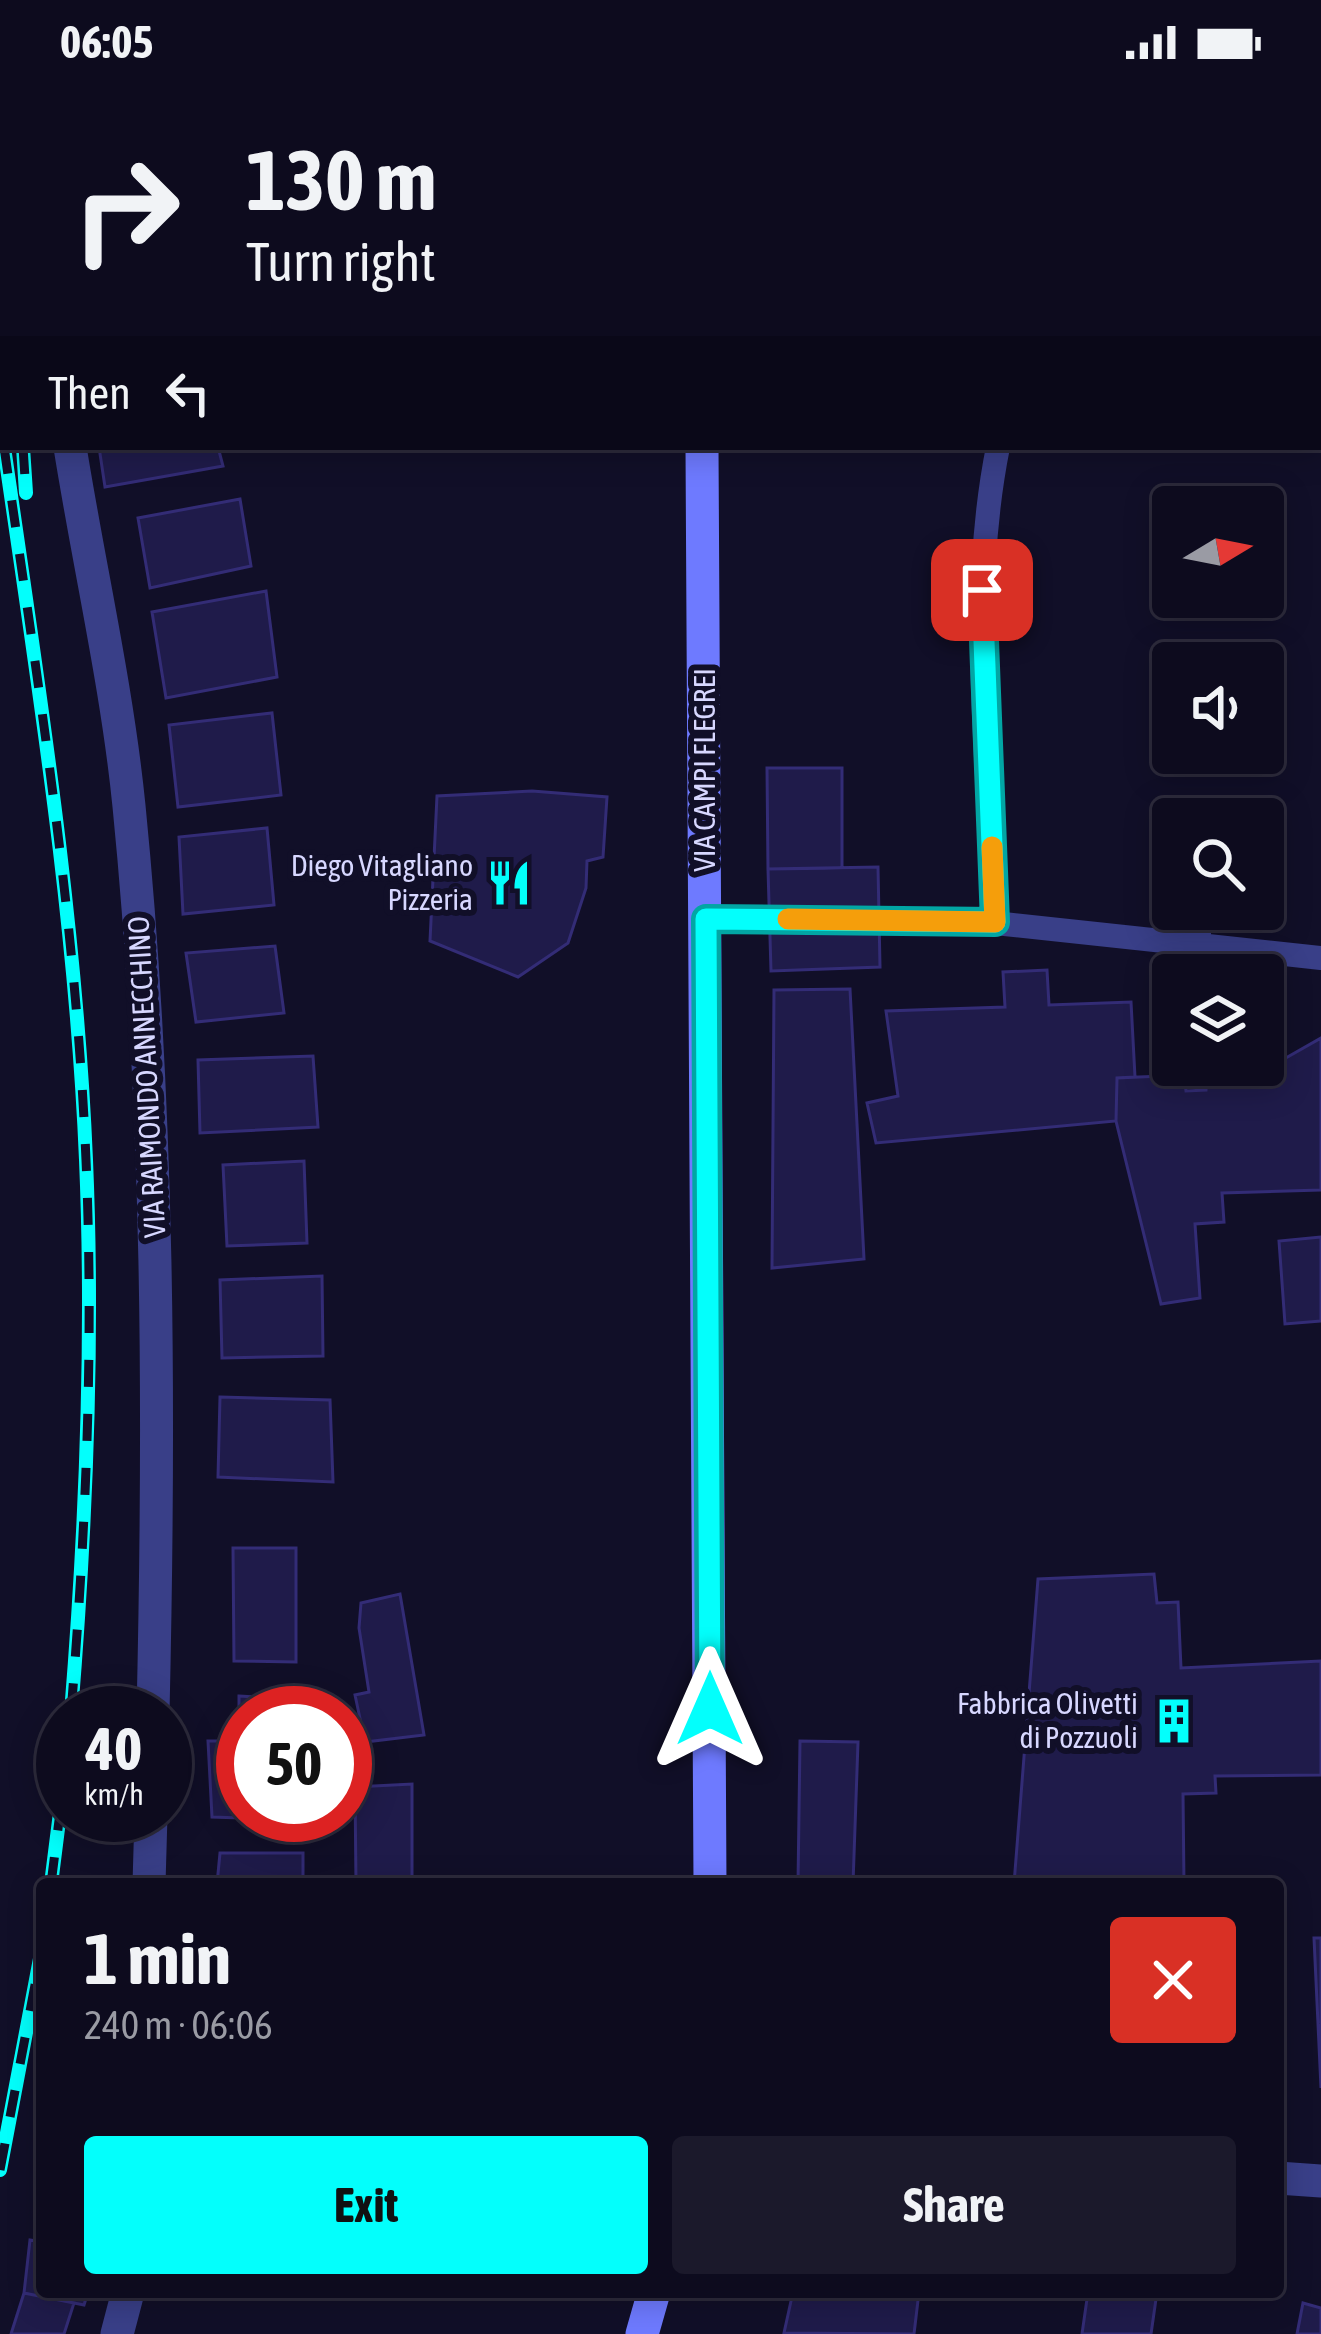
<!DOCTYPE html>
<meta charset="utf-8">
<style>
body{margin:0;font-family:"Asap Condensed",sans-serif;background:#1b192b;color:#f1f3f6;height:100vh;display:flex;flex-direction:column;font-size:45px;white-space:nowrap}
*{box-sizing:border-box;margin:0}
p{font-size:39px;color:#9a9ba4}
.icon{flex:none;width:66px;height:66px;fill:none;stroke:currentColor;stroke-width:2;stroke-linecap:round;stroke-linejoin:round}
.map{position:relative;flex:1;overflow:hidden}
.panel{position:absolute;left:36px;top:1794px;width:1248px;height:420px;display:flex;flex-direction:column;background:#0d0b1e;border-radius:12px;box-shadow:0 6px 30px #0003,0 0 0 3px #2d2b3c}
.panel>*{flex:none}
.banner{position:absolute;left:0px;top:0px;width:1323px;height:366px;box-shadow:0 6px 30px #0003,0 0 0 3px #2d2b3c;background:#0d0b1e;color:#f1f3f6;overflow:hidden}
.needle{width:78px;rotate:80deg}
.buttons{position:absolute;left:1152px;top:402px;display:grid;gap:24px}
.buttons a{display:grid;place-items:center;width:132px;height:132px;border-radius:12px;background:#0d0b1e;box-shadow:0 6px 30px #0003,0 0 0 3px #2d2b3c;font-size:60px}
.speed{position:absolute;left:36px;top:1602px;display:flex;gap:24px;font-size:60px;font-weight:700;text-align:center}
.speed>*{display:grid;place-content:center;width:156px;height:156px;border-radius:50%;background:#0d0b1e;box-shadow:0 6px 30px #0003,0 0 0 3px #2d2b3c;line-height:1}
.speed small{font-size:30px;font-weight:400}
.speed .limit{border:18px solid #d22;background:#fff;color:#111}
.pin{position:absolute;display:grid;place-items:center;width:102px;height:102px;color:#fff;margin:-51px;border-radius:24px;box-shadow:0 6px 18px #0006}
.me{position:absolute;width:132px;margin:-66px;rotate:0deg;stroke-linejoin:round;filter:drop-shadow(0 0 9px #0008)}
.turn{display:flex;align-items:center;gap:42px;height:252px;padding:0 48px;font-size:54px}
.turn .icon{width:156px;height:156px;stroke-width:2.5}
.turn b{display:block;font-size:84px;line-height:102px}
.then{display:flex;align-items:center;height:114px;padding:0 48px;background:#0003;gap:24px;font-size:45px}
.round{display:grid;place-items:center;flex:none;width:126px;height:126px;border-radius:12px;background:#1b192b}
.overview{display:flex;align-items:center;justify-content:space-between;height:204px;padding:0 48px}
h1{font-size:72px;font-weight:700;line-height:90px}
.action{display:flex;gap:24px;margin-top:auto;padding:24px 48px}
.action a{flex:1;height:138px;border-radius:12px;background:#03fffc;color:#111;font-size:48px;font-weight:700;line-height:138px;text-align:center}
.action a+a{background:#1b192b;color:#f1f3f6}
.status{display:flex;justify-content:space-between;align-items:center;height:84px;padding:0 60px;background:#0d0b1e;direction:ltr}
.status svg{height:33px;fill:currentColor}
.map>svg:first-child{display:block}
.building{fill:#1f1b4a;stroke:#332c76;stroke-width:3}
.lines{fill:none;stroke-linecap:round;stroke-linejoin:round}
.service{stroke:#393f88;stroke-width:24}
.minor{stroke:#393f88;stroke-width:33}
.tertiary{stroke:#393f88;stroke-width:33}
.secondary{stroke:#6e7aff;stroke-width:33}
.rail-casing{stroke:#03fffc;stroke-width:14}
.rail{stroke:#110f28;stroke-width:9;stroke-dasharray:27;stroke-linecap:butt}
.route-casing{stroke:#02a6a4;stroke-width:30}
.route{stroke:#03fffc;stroke-width:21}
.slow{stroke:#f59e0b;stroke-width:21}
.labels{text-anchor:middle;stroke-width:12;stroke-linejoin:round;paint-order:stroke}
.street-label{font-size:30px;fill:#d7d7ff;stroke:#110f28}
.poi-label{font-size:30px;fill:#d7d7ff;stroke:#110f28;text-anchor:end}
</style>
<div class="status"><b>06:05</b><svg viewBox="0 0 49 12"><path d="M0 12V9h3v3zM5 12V6h3v6zM10 12V3h3v9zM15 12V0h3v12zM26 1h20v11H26zM47 4h2v5h-2z"/></svg></div>
<div class="map">
<svg width="1321" height="2250" viewBox="0 0 1321 2250">
<rect width="100%" height="100%" fill="#110f28"/>
<path class="building" d="M99,363h119l5,19 -118,21z
M240,415l11,67 -101,22 -12,-70z
M266,507l11,86 -111,21 -14,-86z
M272,629l9,82 -103,12 -9,-82z
M767,684h75v100l-74,1z
M532,707l75,6 -4,60 -16,4 -1,27 -18,55 -50,34 -88,-36 7,-145z
M267,744l7,77 -91,9 -4,-77z
M878,783l2,100 -109,4 -3,-102z
M275,862l9,67 -88,9 -10,-69z
M1047,886l2,35 82,-3 4,75 -18,1 -1,43 -240,22 -9,-40 31,-7 -12,-85 119,-4 -2,-35z
M850,905l14,270 -92,9 2,-278z
M1263,940l21,35 37,-21v152l-99,3 2,29 -29,2 5,74 -39,6 -45,-183 1,-43 67,-3 2,16 20,-1 1,-25h56z
M313,972l5,71 -118,6 -2,-73z
M304,1077l3,82 -80,3 -4,-81z
M1321,1153v84l-36,3 -6,-83z
M322,1192l1,80 -101,2 -2,-78z
M220,1313l110,3 3,82 -115,-5z
M233,1464h63v114l-62,-1z
M1154,1490l3,29 21,-1 3,66 140,-7v114l-106,1 1,17 -33,1 1,90h-170l24,-305z
M400,1510l24,141 -59,7 -10,-47 14,-3 -10,-64 2,-25z
M239,1612l58,3 -1,14h-53v102h53v5l-84,-3 -4,-76h31z
M800,1657l58,1 -5,142h-55z
M412,1700v100h-56l-1,-97z
M220,1769h83v31h-86z
M1314,1854h7v150z
M30,2156l12,2v50h46l-4,13 -60,-12z
M793,2208h126l-5,42 -130,-1z
M1088,2208h69l-6,42h-69z
M24,2209l50,10 -10,31h-53z
M1303,2219l18,5v26h-24z"/>
<g class="lines">
<path class="service" d="M1144,3l2,-3
M1199,825v36
M706,835l289,4 326,35
M995,839c-6,-157 -28,-322 3,-476"/>
<path class="minor" d="M830,3l1,-3
M1278,2094l43,3"/>
<path class="tertiary" d="M6,0v3
M70,363c19,119 47,239 59,359 30,302 31,604 24,907
M149,1800l2,-69
M117,2250l11,-42"/>
<path class="secondary" d="M697,0v3
M702,363l8,1437
M642,2250l12,-42"/>
<g class="rail-casing">
<path id="rail" d="M0,202l3,17
M0,337l3,20
M4,363c34,237 72,473 82,713 8,185 0,368 -15,553
M23,363l3,46
M51,1800l12,-95
M0,2086l42,-222"/>
</g>
<use href="#rail" class="rail"/>
</g>
<g class="lines">
<g class="route-casing">
<path id="route" d="M710,1625l-4,-790 289,3 -13,-332"/>
</g>
<use href="#route" class="route"/>
<path class="slow" d="M788,835l207,3 -3,-75"/>
</g>
<defs>
<g id="restaurant-bare" transform="scale(3.6)"><path d="M-5-6h1v4h1v-4h1v4h1v-4h1v5L-1.5 .5V6h-2V.5L-5-1ZM5-6V6H3V1.5H1.5Q1.5-4 5-6Z" fill="#03fffc" stroke="#110f28" stroke-width="2.5" paint-order="stroke"/></g>
<g id="building-bare" transform="scale(3.6)"><path d="M-4-6H4V6H1V3H-1V6H-4ZM-2.5-4.3h1.7v1.8h-1.7ZM.8-4.3h1.7v1.8H.8ZM-2.5-1h1.7V.8h-1.7ZM.8-1h1.7V.8H.8Z" fill="#03fffc" stroke="#110f28" stroke-width="2.5" paint-order="stroke"/></g>
</defs>
<g fill-rule="evenodd">
<use href="#restaurant-bare" x="509" y="799"/>
<use href="#building-bare" x="1174" y="1637"/>
</g>
<g class="labels">
<g class="street-label">
<text transform="translate(705 686) rotate(-90)" y="10">VIA CAMPI FLEGREI</text>
<text transform="translate(147 993) rotate(-93)" y="10">VIA RAIMONDO ANNECCHINO</text>
</g>
<g class="poi-label">
<text x="473" y="792">Diego Vitagliano<tspan x="473" dy="34">Pizzeria</tspan></text>
<text x="1138" y="1630">Fabbrica Olivetti<tspan x="1138" dy="34">di Pozzuoli</tspan></text>
</g>
</g>
</svg>
<div class="buttons">
<a><svg class="needle" viewBox="-14 -14 28 28"><path d="M0-13l5 13h-10z" fill="#e53935"/><path d="M0 13l5-13h-10z" fill="#9a9ba4"/></svg></a>
<a><svg class="icon" aria-label="sound" viewBox="0 0 24 24"><path d="M4 9h4l5-4v14l-5-4H4zM17 9q2 3 0 6"/></svg></a>
<a><svg class="icon" aria-label="search" viewBox="0 0 24 24"><circle cx="10" cy="10" r="6"/><path d="M15 15l6 6"/></svg></a>
<a><svg class="icon" aria-label="layers" viewBox="0 0 24 24"><path d="M12 4l9 5-9 5-9-5zM3 14l9 5 9-5"/></svg></a>
</div>
<div class="speed"><div>40<small>km/h</small></div><div class="limit">50</div></div>
<div class="pin" style="left:982px;top:506px;background:#d93025"><svg class="icon" aria-label="arrive" viewBox="0 0 24 24"><path d="M6 21V4h12l-3 4 3 4H6"/></svg></div>
<svg class="me" style="left:710px;top:1625px" viewBox="-20 -20 40 40"><path d="M0-17L14 15 0 8-14 15z" fill="#03fffc" stroke="#fff" stroke-width="4"/></svg>
<div class="banner">
<div class="turn"><svg class="icon" aria-label="right" viewBox="0 0 24 24"><path d="M7 20v-9h11M14 6l5 5-5 5"/></svg><div><b>130 m</b>Turn right</div></div>
<div class="then">Then<svg class="icon" aria-label="left" viewBox="0 0 24 24"><path d="M17 20v-9H6M10 6l-5 5 5 5"/></svg></div>
</div>
<section class="panel">
<div class="overview"><div><h1>1 min</h1><p>240 m · 06:06</p></div><a class="round" style="background:#d93025;color:#fff"><svg class="icon" aria-label="close" viewBox="0 0 24 24"><path d="M6 6l12 12M18 6L6 18"/></svg></a></div>
<div class="action"><a>Exit</a><a>Share</a></div>
</section>
</div>
